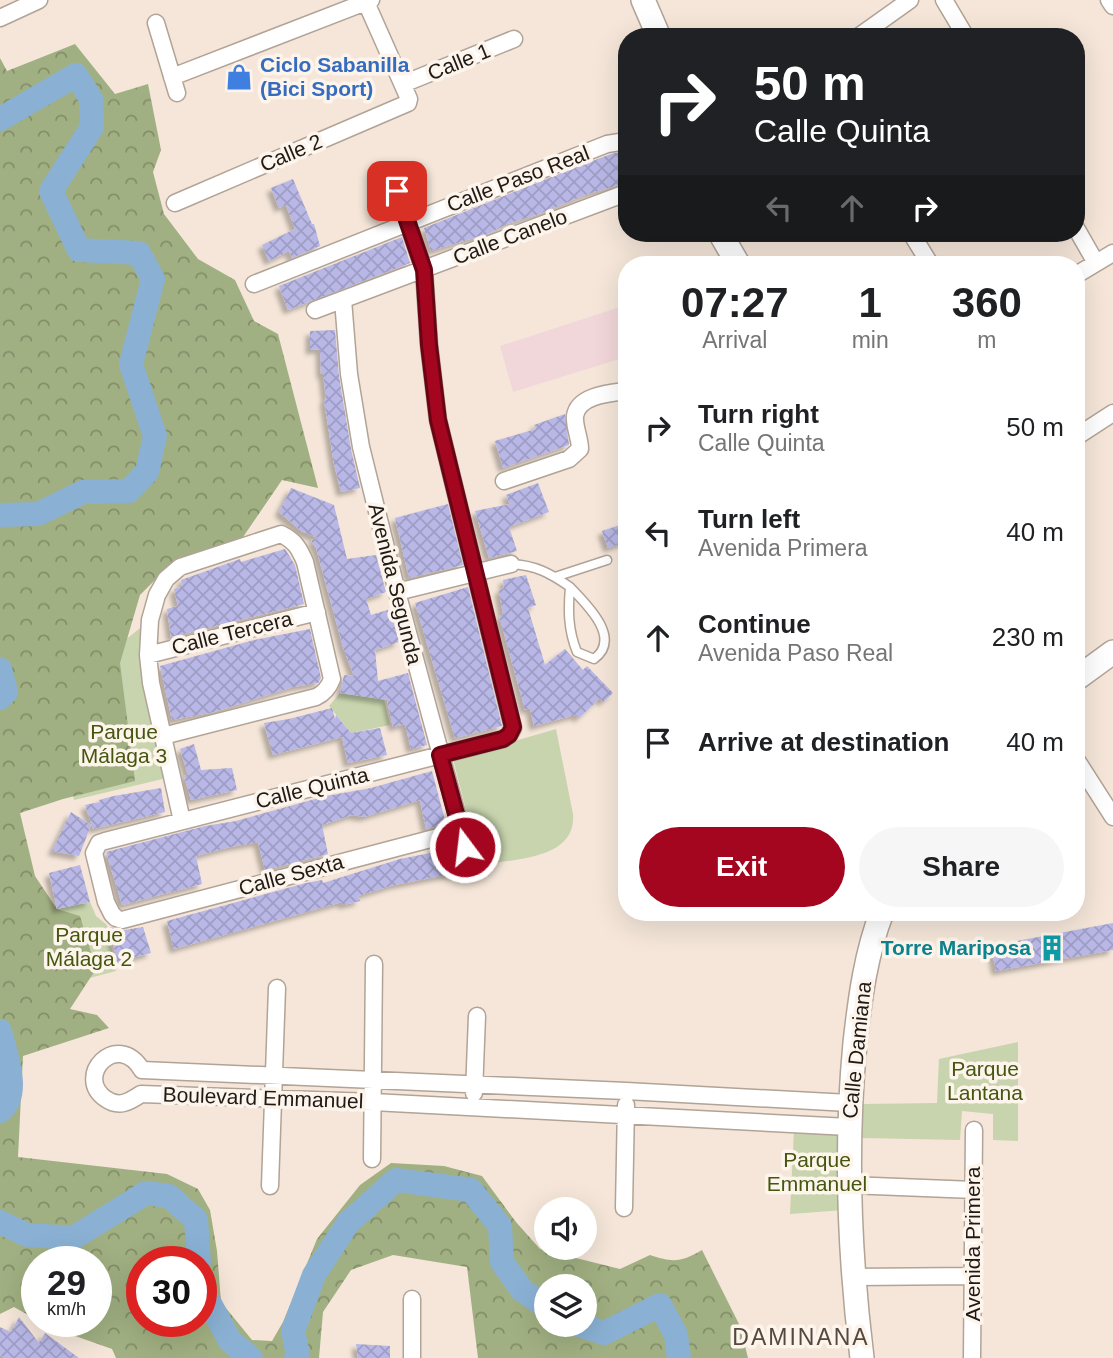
<!DOCTYPE html>
<meta charset="utf-8">
<style>
body{margin:0;font-family:Arial,sans-serif;background:#f6f6f6;color:#202124;height:100vh;display:flex;flex-direction:column;font-size:26px;white-space:nowrap}
*{box-sizing:border-box;margin:0}
p{font-size:23px;color:#757577}
.icon{flex:none;width:38px;height:38px;fill:none;stroke:currentColor;stroke-width:2;stroke-linecap:round;stroke-linejoin:round}
.map{position:relative;flex:1;overflow:hidden}
.side{position:absolute;left:618px;top:256px;width:467px;height:665px;display:flex;flex-direction:column;background:#fff;border-radius:28px;box-shadow:0 7px 28px #0002}
.side>*{flex:none}
.banner{position:absolute;left:618px;top:28px;width:467px;height:214px;border-radius:28px;box-shadow:0 7px 28px #0002;background:#202124;color:#fff;overflow:hidden}
.tools{position:absolute;left:534px;top:1197px;display:grid;gap:14px}
.tools a{display:grid;place-items:center;width:63px;height:63px;border-radius:50%;background:#fff;box-shadow:0 7px 28px #0002;font-size:35px}
.speed{position:absolute;left:21px;top:1246px;display:flex;gap:14px;font-size:35px;font-weight:700;text-align:center}
.speed>*{display:grid;place-content:center;width:91px;height:91px;border-radius:50%;background:#fff;box-shadow:0 7px 28px #0002;line-height:1}
.speed small{font-size:18px;font-weight:400}
.speed .limit{border:10px solid #d22;background:#fff;color:#111}
.pin{position:absolute;display:grid;place-items:center;width:60px;height:60px;color:#fff;margin:-30px;border-radius:14px;box-shadow:0 4px 10px #0006}
.me{position:absolute;width:77px;margin:-38px;rotate:345deg;stroke-linejoin:round;filter:drop-shadow(0 0 5px #0008)}
.turn{display:flex;align-items:center;gap:24px;height:147px;padding:0 21px;font-size:32px}
.turn .icon{width:91px;height:91px;stroke-width:2.5}
.turn b{display:block;font-size:49px;line-height:60px}
.lanes{display:flex;align-items:center;height:66px;padding:0 21px;background:#0003;justify-content:center;gap:35px;direction:ltr}
.lanes .off{opacity:.35}
.eta{display:flex;justify-content:space-evenly;align-items:center;height:119px;text-align:center}
.eta b{font-size:42px;font-weight:700;line-height:49px}
.cta{display:flex;gap:14px;margin-top:auto;padding:14px 21px}
.cta a{flex:1;height:80px;border-radius:42px;background:#a3061e;color:#fff;font-size:28px;font-weight:700;line-height:80px;text-align:center}
.cta a+a{background:#f6f6f6;color:#202124}
ul{padding:0;list-style:none}
li{display:flex;align-items:center;gap:21px;height:105px;padding:0 21px}
li div{flex:1}
li b{display:block;font-size:26px}
li em{font-style:normal}
.map>svg:first-child{display:block}
.education{fill:#f2d7da}
.green{fill:#c7d4ad}
.forest{fill:url(#forest-crowns);fill-rule:evenodd}
.lines{fill:none;stroke-linecap:round;stroke-linejoin:round}
.river{stroke:#8ab1d4;stroke-width:24}
.building{fill:url(#building-cross-hatch);filter:url(#shadow)}
.lane-casing{stroke:#b1a396;stroke-width:11}
.street-casing{stroke:#b1a396;stroke-width:19}
.secondary-casing{stroke:#b1a396;stroke-width:26}
.lane{stroke:#fff;stroke-width:8}
.street{stroke:#fff;stroke-width:16}
.secondary{stroke:#fff;stroke-width:23}
.route-casing{stroke:#6a0414;stroke-width:18}
.route{stroke:#a3061e;stroke-width:12}
.labels{text-anchor:middle;stroke-width:7;stroke-linejoin:round;paint-order:stroke}
.street-label{font-size:21px;fill:#1f1a16;stroke:#fdf4ec}
.shop-label{font-size:21px;font-weight:bold;fill:#366cbe;stroke:#fdf4ec;text-anchor:start}
.park-label{font-size:21px;fill:#45570f;stroke:#fdf4ec}
.culture-label{font-size:21px;font-weight:bold;fill:#0d838f;stroke:#fdf4ec;text-anchor:end}
.neighbourhood-label{font-size:23px;letter-spacing:2px;fill:#55493e;stroke:#fdf4ec}
</style>
<div class="map">
<svg width="1113" height="1358" viewBox="0 0 1113 1358">
<defs>
<pattern id="forest-crowns" width="20" height="18" patternUnits="userSpaceOnUse" patternTransform="scale(1.75)"><rect width="20" height="18" fill="#a1b082"/><path d="M2 6a3 3 0 1 1 6 0M12 15a3 3 0 1 1 6 0" fill="none" stroke="#838e69"/></pattern>
<pattern id="building-cross-hatch" width="8" height="8" patternUnits="userSpaceOnUse" patternTransform="scale(1.75)"><rect width="8" height="8" fill="#b8b7e6"/><path d="M0 0l8 8M0 8l8-8" fill="none" stroke="#9e9dc5"/></pattern>
<filter id="shadow"><feDropShadow dx="-4.5" dy="4.5" stdDeviation="2" flood-color="#0004"/></filter>
</defs>
<rect width="100%" height="100%" fill="#f5e6d9"/>
<path class="education" d="M626,305v52l-113,35 -13,-46z"/>
<path class="green" d="M150,620l21,157 -97,23 -4,-22 33,-120z
M340,693l44,6 6,26 -39,8 -22,-27z
M556,729l17,85c4,46 -61,45 -93,51l-27,-106z
M90,902l6,14 11,9 9,46 -42,11 -17,-73z
M1018,1042v99l-25,-1v-26l-31,-3 -2,29 -98,-2v-34l75,-1 2,-44z
M794,1130l48,4 2,76 -54,4z"/>
<path class="forest" d="M75,44l40,50 33,-10 13,66 -8,22 11,42 34,45 37,21 19,41 24,13 40,154 -36,-8 -41,60 -68,22 -33,33 -20,68 15,118 -72,18 -43,14 15,63 22,33 23,7 16,53 -26,40 27,6 12,13 -86,28 -5,101 149,17 31,15 12,21 7,41 4,51 31,38 20,1 11,-19 34,-83 43,-54 31,-22 53,3 38,10 34,46 24,27 80,20 30,-14c24,8 31,7 52,-5l38,76 8,32h-270l-11,-91 -74,-12 -42,15 -28,42 -4,46h-203l-4,-9 -65,-23 -8,-5h57v-59h-59v58l-23,-13 -14,7v-1256l7,13zM142,1262h59v59h-59zM546,1286h38v39h-38z"/>
<g class="lines">
<path class="river" d="M0,119l76,-44 15,24 1,28 -41,64 28,59 60,3 14,26 -22,85 24,72 -8,36 -18,19 -46,1 -45,22 -38,1
M0,669l6,23 -6,6
M0,1031c5,22 22,63 0,80
M0,1222l27,13 46,3 73,-45 23,3 27,24 3,42
M201,1287l29,54 21,17
M579,1325l25,8 56,-28 16,30 3,23
M296,1358l2,-3 -5,-24 21,-56 34,-52 48,-43 75,10 29,36 2,36 20,28 24,17"/>
</g>
<path class="building" d="M626,152v31l-41,12 -46,19 -32,10 -17,9 -59,18 -7,-23 155,-62 35,-13z
M293,179l19,45h2l6,22 -28,12 -3,-7 -20,10 -7,-16 33,-16 -9,-24 -7,3 -8,-20z
M402,237l8,26 -122,47 -9,-24z
M335,330l4,46 12,73 9,39 -19,4 -7,-28 -10,-64 2,-1 -3,-25h-2l-1,-25 -10,1v-19z
M565,414l4,31 -66,23 -8,-27 41,-12 -2,-4z
M538,483l11,29 -40,15 8,24 -28,7 -14,-47 35,-7 -4,-9z
M291,488l43,17 13,54 29,-4 10,37 -20,7 5,16 20,-6 8,33 -24,8 3,31 30,-8 19,72 -16,4 -6,-25 -12,3 -6,-27 -47,-7 4,-18 10,1 -11,-29 -27,-99 -5,-8 7,-2 -17,-7 -22,-19z
M448,504l15,61 -54,13 -14,-60z
M626,523v19l-18,6 -6,-17z
M285,549l10,16 9,39 -133,33 -4,-28 11,-3 -4,-17 8,-3 -1,-6 59,-21 1,3z
M526,575l10,30 -8,3 17,57 20,-16 18,21 4,-4 26,27 -10,9 -3,-4 -21,20 -4,-3 -41,11 -4,-18 -5,2 -26,-95h4l-4,-25 5,-2 -1,-8z
M468,587l34,139 -47,12 -40,-135z
M310,629l11,49 -3,5 -25,4 -79,25 -42,8 -12,-54 94,-26z
M332,708l3,11 1,-4 15,18 29,-5 7,27 -39,8 -6,-26 -69,18 -9,-32 25,-4z
M194,744l7,26 31,-2 5,22 -46,10 -7,-24 4,-1 -8,-26z
M432,771l14,53 -20,5 -6,-29 -56,17 -12,-2 -30,10 6,29 -63,16 -7,-28 -28,5 -34,9 6,28 -80,21 -16,-53 99,-26 31,-5 90,-25 45,-8z
M161,788l4,24 -72,17 -8,-24 15,-3 -1,-2 15,-4z
M71,812l20,13 -12,31 -27,-5z
M455,848l7,24 -68,13 -36,11 2,5 -17,4 -1,-3 -168,47 -7,-28 139,-38 16,-3 1,3 77,-24z
M80,865l10,37 -33,7 -8,-36z
M1113,923v27l-117,21 -5,-25z
M110,927l14,3 19,-3 8,26 -34,9z
M19,1317l20,26 6,-10 34,25h-74l-5,-3v-28l11,5z
M356,1344l34,2v12h-32z"/>
<g class="lines">
<g class="lane-casing">
<path id="lane" d="M511,564c24,1 39,9 59,23 -2,23 -2,43 7,65l17,7c29,-21 -9,-56 -24,-72
M555,577l52,-17"/>
</g>
<g class="street-casing">
<path id="street" d="M944,0l22,37
M1109,0l4,6
M0,18l39,-18
M156,23l21,70
M858,37l52,-37
M172,77l199,-77
M403,84l111,-45
M397,191l27,79 5,75 9,75 75,308 -4,7 -6,4 -398,102 -6,2 -5,10 12,49 6,12 4,4 6,2 339,-89
M175,203l233,-100 1,-4 -44,-99
M1076,228l20,35
M911,233l19,31
M1076,275l37,-22
M254,284l353,-140 19,-3
M343,300l6,74 12,73 36,145 73,271
M315,310l311,-117
M1076,437l37,-24
M504,481l65,-22 11,-10c0,-11 -6,-22 -5,-33 3,-21 36,-23 51,-25
M397,592l114,-28
M148,655l169,-43
M163,736l153,-39c9,-4 13,-10 16,-18l-27,-117c-6,-14 -10,-21 -24,-28l-101,33 -14,12 -9,16 -7,25 -2,35 3,28 31,138
M1076,759l37,58
M474,1093l3,-77
M849,1127l-476,-25 -232,-8c-12,8 -22,14 -35,5 -33,-22 11,-70 36,-29l484,21 223,12
M372,1159l2,-195
M849,1185l125,5
M270,1186l7,-198
M624,1208l2,-103
M853,1277l120,-1
M412,1358v-59
M972,1358l2,-228"/>
</g>
<g class="secondary-casing">
<path id="secondary" d="M643,0l16,37
M720,233l18,31
M1076,679l37,-27
M862,1358c-13,-105 -17,-210 -7,-315 5,-45 11,-90 27,-131"/>
</g>
<use href="#lane" class="lane"/>
<use href="#street" class="street"/>
<use href="#secondary" class="secondary"/>
</g>
<g class="lines">
<g class="route-casing">
<path id="route" d="M397,191l27,79 5,75 9,75 75,307 -4,8 -6,4 -63,16 25,92"/>
</g>
<use href="#route" class="route"/>
</g>
<defs>
<g id="shop-bare" transform="scale(2.1)"><path d="M-5-2.5h2.3a2.7 3.5 0 0 1 5.4 0H5L5.5 6h-11ZM-1.5-2.5h3a1.5 2.3 0 0 0-3 0Z" fill="#3f7fe0" stroke="#fdf4ec" stroke-width="2.5" paint-order="stroke"/></g>
<g id="building-bare" transform="scale(2.1)"><path d="M-4-6H4V6H1V3H-1V6H-4ZM-2.5-4.3h1.7v1.8h-1.7ZM.8-4.3h1.7v1.8H.8ZM-2.5-1h1.7V.8h-1.7ZM.8-1h1.7V.8H.8Z" fill="#0f9aa8" stroke="#fdf4ec" stroke-width="2.5" paint-order="stroke"/></g>
</defs>
<g fill-rule="evenodd">
<use href="#shop-bare" x="239" y="77"/>
<use href="#building-bare" x="1052" y="948"/>
</g>
<g class="labels">
<g class="street-label">
<text transform="translate(459 62) rotate(-22)" y="7">Calle 1</text>
<text transform="translate(291 153) rotate(-23)" y="7">Calle 2</text>
<text transform="translate(518 179) rotate(-21)" y="7">Calle Paso Real</text>
<text transform="translate(510 237) rotate(-21)" y="7">Calle Canelo</text>
<text transform="translate(395 584) rotate(76)" y="7">Avenida Segunda</text>
<text transform="translate(232 633) rotate(-14)" y="7">Calle Tercera</text>
<text transform="translate(312 788) rotate(-14)" y="7">Calle Quinta</text>
<text transform="translate(291 875) rotate(-15)" y="7">Calle Sexta</text>
<text transform="translate(857 1050) rotate(-84)" y="7">Calle Damiana</text>
<text transform="translate(263 1098) rotate(2)" y="7">Boulevard Emmanuel</text>
<text transform="translate(973 1244) rotate(-90)" y="7">Avenida Primera</text>
</g>
<g class="shop-label">
<text x="260" y="72">Ciclo Sabanilla<tspan x="260" dy="24">(Bici Sport)</tspan></text>
</g>
<g class="park-label">
<text x="124" y="739">Parque<tspan x="124" dy="24">Málaga 3</tspan></text>
<text x="89" y="942">Parque<tspan x="89" dy="24">Málaga 2</tspan></text>
<text x="985" y="1076">Parque<tspan x="985" dy="24">Lantana</tspan></text>
<text x="817" y="1167">Parque<tspan x="817" dy="24">Emmanuel</tspan></text>
</g>
<g class="culture-label">
<text x="1031" y="955">Torre Mariposa</text>
</g>
<g class="neighbourhood-label">
<text x="801" y="1345">DAMINANA</text>
</g>
</g>
</svg>
<div class="tools">
<a><svg class="icon" aria-label="sound" viewBox="0 0 24 24"><path d="M4 9h4l5-4v14l-5-4H4zM17 9q2 3 0 6"/></svg></a>
<a><svg class="icon" aria-label="layers" viewBox="0 0 24 24"><path d="M12 4l9 5-9 5-9-5zM3 14l9 5 9-5"/></svg></a>
</div>
<div class="speed"><div>29<small>km/h</small></div><div class="limit">30</div></div>
<div class="pin" style="left:397px;top:191px;background:#d93025"><svg class="icon" aria-label="arrive" viewBox="0 0 24 24"><path d="M6 21V4h12l-3 4 3 4H6"/></svg></div>
<svg class="me" style="left:465px;top:847px" viewBox="-20 -20 40 40"><circle r="17" fill="#a3061e" stroke="#fff" stroke-width="3"/><path d="M0-11L8 9 0 5-8 9z" fill="#fff"/></svg>
<div class="banner">
<div class="turn"><svg class="icon" aria-label="right" viewBox="0 0 24 24"><path d="M7 20v-9h11M14 6l5 5-5 5"/></svg><div><b>50 m</b>Calle Quinta</div></div>
<div class="lanes"><svg class="icon off" aria-label="left" viewBox="0 0 24 24"><path d="M17 20v-9H6M10 6l-5 5 5 5"/></svg><svg class="icon off" aria-label="ahead" viewBox="0 0 24 24"><path d="M12 20V5M6 11l6-6 6 6"/></svg><svg class="icon" aria-label="right" viewBox="0 0 24 24"><path d="M7 20v-9h11M14 6l5 5-5 5"/></svg></div>
</div>
<section class="side">
<div class="eta">
<div><b>07:27</b><p>Arrival</p></div>
<div><b>1</b><p>min</p></div>
<div><b>360</b><p>m</p></div>
</div>
<ul>
<li><svg class="icon" aria-label="right" viewBox="0 0 24 24"><path d="M7 20v-9h11M14 6l5 5-5 5"/></svg><div><b>Turn right</b><p>Calle Quinta</p></div><em>50 m</em></li>
<li><svg class="icon" aria-label="left" viewBox="0 0 24 24"><path d="M17 20v-9H6M10 6l-5 5 5 5"/></svg><div><b>Turn left</b><p>Avenida Primera</p></div><em>40 m</em></li>
<li><svg class="icon" aria-label="ahead" viewBox="0 0 24 24"><path d="M12 20V5M6 11l6-6 6 6"/></svg><div><b>Continue</b><p>Avenida Paso Real</p></div><em>230 m</em></li>
<li><svg class="icon" aria-label="arrive" viewBox="0 0 24 24"><path d="M6 21V4h12l-3 4 3 4H6"/></svg><div><b>Arrive at destination</b></div><em>40 m</em></li>
</ul>
<div class="cta"><a>Exit</a><a>Share</a></div>
</section>
</div>
